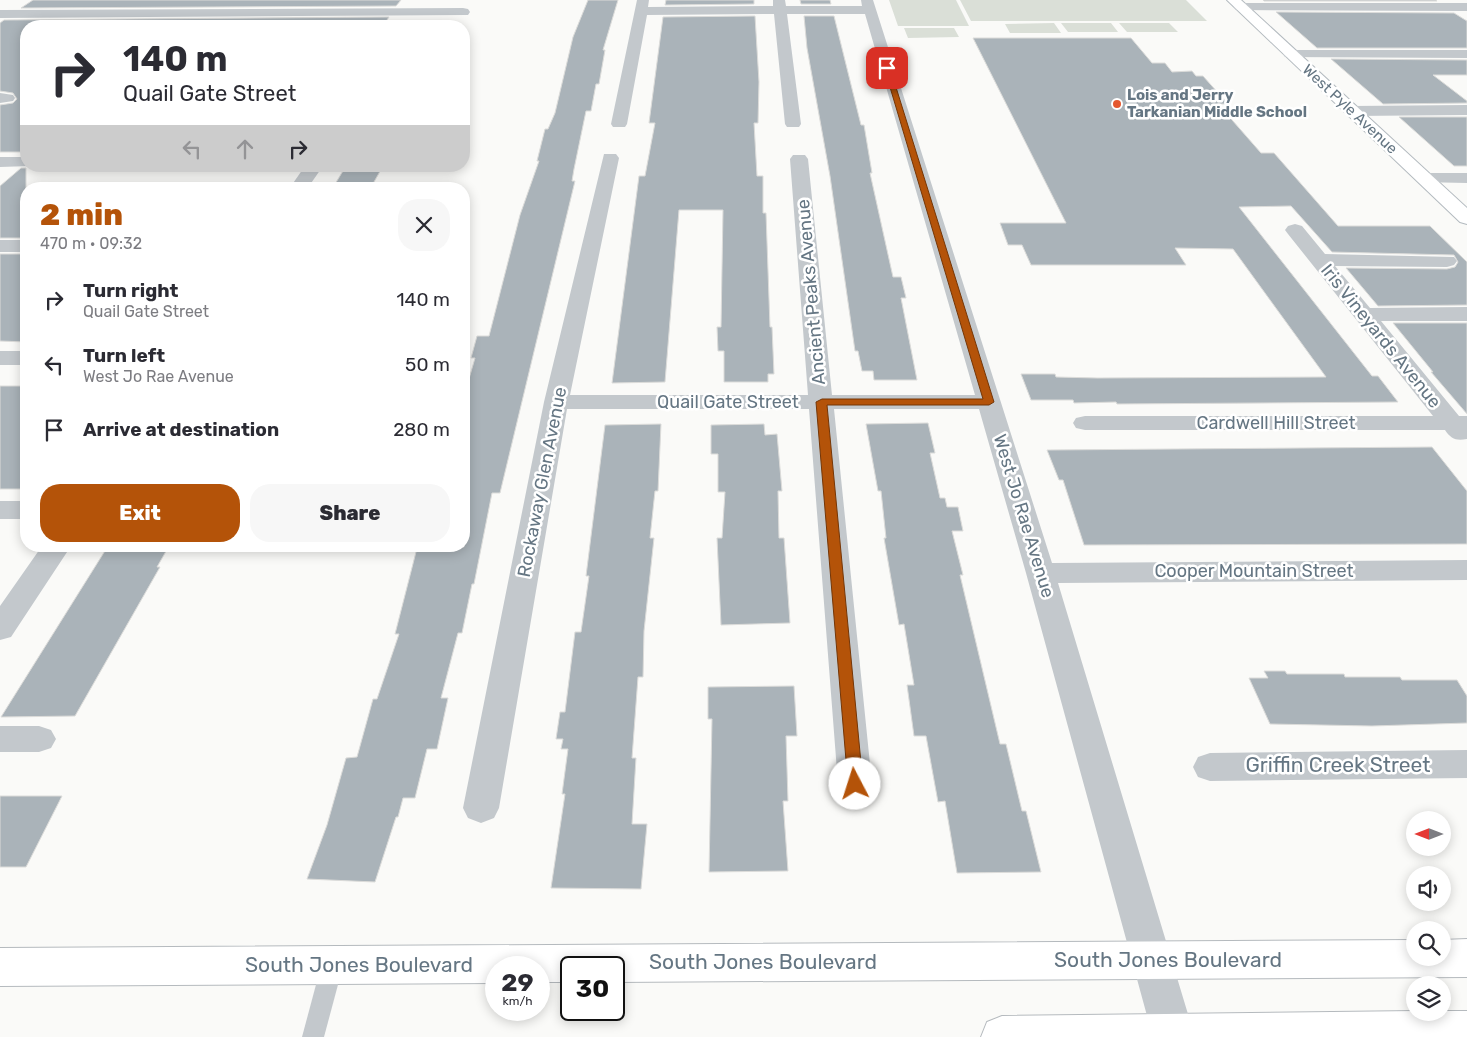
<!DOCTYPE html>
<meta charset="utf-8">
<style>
body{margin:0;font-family:Rubik,sans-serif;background:#f7f7f7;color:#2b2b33;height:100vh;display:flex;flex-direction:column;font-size:19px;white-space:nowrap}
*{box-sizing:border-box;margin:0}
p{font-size:16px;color:#7c7c81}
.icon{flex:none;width:28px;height:28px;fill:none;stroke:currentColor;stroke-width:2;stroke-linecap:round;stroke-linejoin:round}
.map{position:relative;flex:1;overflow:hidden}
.side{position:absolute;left:20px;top:182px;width:450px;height:370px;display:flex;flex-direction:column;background:#fff;border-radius:20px;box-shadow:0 2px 12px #0003}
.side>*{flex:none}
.top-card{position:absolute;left:20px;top:20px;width:450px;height:152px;border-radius:20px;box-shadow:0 2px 12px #0003;background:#fff;color:#2b2b33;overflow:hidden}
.needle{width:32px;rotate:270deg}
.tools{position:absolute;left:1406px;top:811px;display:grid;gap:10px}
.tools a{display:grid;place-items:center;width:45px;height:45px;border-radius:50%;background:#fff;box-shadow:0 2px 12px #0003;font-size:25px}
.speed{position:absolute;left:485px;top:956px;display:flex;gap:10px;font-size:25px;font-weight:700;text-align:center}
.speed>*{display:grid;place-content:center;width:65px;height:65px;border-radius:50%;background:#fff;box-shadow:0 2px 12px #0003;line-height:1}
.speed small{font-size:12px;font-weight:400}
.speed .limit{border:2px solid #111;border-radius:8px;background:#fff;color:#111}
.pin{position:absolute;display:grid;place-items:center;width:42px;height:42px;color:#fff;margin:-21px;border-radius:10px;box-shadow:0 2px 8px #0006}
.me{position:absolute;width:55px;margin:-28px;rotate:355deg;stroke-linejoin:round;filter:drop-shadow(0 0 4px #0008)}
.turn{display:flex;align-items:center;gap:18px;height:105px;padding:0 20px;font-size:22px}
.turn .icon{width:65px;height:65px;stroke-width:2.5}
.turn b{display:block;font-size:35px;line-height:42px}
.lanes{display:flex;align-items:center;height:48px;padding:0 20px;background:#0003;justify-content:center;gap:25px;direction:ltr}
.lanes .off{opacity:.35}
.round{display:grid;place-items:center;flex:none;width:52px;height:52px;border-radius:20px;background:#f7f7f7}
.headline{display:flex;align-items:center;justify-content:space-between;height:85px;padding:0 20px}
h1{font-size:30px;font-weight:800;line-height:38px;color:#b45309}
.button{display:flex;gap:10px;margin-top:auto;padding:10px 20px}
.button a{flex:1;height:58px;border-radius:20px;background:#b45309;color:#fff;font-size:20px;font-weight:800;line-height:58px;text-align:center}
.button a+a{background:#f7f7f7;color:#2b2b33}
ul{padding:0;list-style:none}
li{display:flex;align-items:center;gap:15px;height:65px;padding:0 20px}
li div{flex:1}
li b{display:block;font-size:19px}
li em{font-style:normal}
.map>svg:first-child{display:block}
.green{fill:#dadfd7}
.building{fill:#aab3b9;stroke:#dcdcda}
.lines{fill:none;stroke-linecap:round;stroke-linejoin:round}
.secondary-casing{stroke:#b3babf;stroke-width:2}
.primary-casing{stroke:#b5babe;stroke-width:2}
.lane{fill:#c3c8cc;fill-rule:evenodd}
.street{fill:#c3c8cc;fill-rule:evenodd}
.secondary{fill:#fff;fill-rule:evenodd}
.primary{fill:#fff;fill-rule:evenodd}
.route{fill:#b45309;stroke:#753606}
.poi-dot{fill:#e4572e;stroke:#fff;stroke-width:2}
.labels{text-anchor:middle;stroke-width:5;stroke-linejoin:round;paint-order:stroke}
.far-poi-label{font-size:15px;font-weight:bold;fill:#657683;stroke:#fff;text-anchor:start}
.far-street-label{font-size:15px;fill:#657683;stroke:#fff}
.street-label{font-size:18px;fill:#657683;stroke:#fff}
.near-street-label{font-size:21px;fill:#657683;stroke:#fff}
</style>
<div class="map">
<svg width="1467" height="1037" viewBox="0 0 1467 1037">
<rect width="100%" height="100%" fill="#fafaf8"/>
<path class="green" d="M889,0h67l13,26h-71z
M960,0h226l21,21h-236z
M1054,23l7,10h-51l-5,-9z
M1061,23h50l7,9h-50z
M1119,23h50l9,9h-51z
M904,28h50l5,9 -51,1z"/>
<path class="building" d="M33,0h368l-5,6 -375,2z
M588,0h30l-15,50h2l-6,34h-3l-5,27h-5l-12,58 -2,12h3l-75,312h-8l-18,91h-2l-10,49h-4l-17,65h7l-11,51h-10l-12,49h-12l-5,19h-2l-21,65 -68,-3 20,-54 19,-67 11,-1 16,-58h4l22,-65h-4l22,-86 47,-1v-151l11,-38h-4l6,-22h12l31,-121 19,-54h-2l8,-32h3l7,-16 18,-76z
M666,0h88v4l-89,1z
M800,0h30l1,4h-30z
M1263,0h173l1,1h-173z
M1276,12l178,1 13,8v27h-150z
M755,16l4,66 -1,41h-4l3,53h6v37h3l4,114h2l2,47h-6v8h-44v-31h-6l-1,-24h4l2,-117h-44l-14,172 -53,1 27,-207h6l10,-53h-6l14,-106z
M804,16h30l27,109h3l8,48h-2l23,104h8l5,21h-5l16,82h-43l-1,-9h-11l-4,-20h-3l-25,-175 -23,-128z
M389,17l-6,9h-357v126h-26v-47l13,-2 4,-4 -4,-6 -13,-2v-68l4,-3z
M973,38h158l21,25h13l7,9 20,-1 4,5h7l25,28h-10l43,49h13l64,73h92l37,36v43l-89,1 -32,-38 101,1 8,-2 3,-5 -4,-7 -122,-3 -41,-46 -52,1 133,169h6l20,26 -281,2 -1,-2 -42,1 -1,-3h-42l-10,-26h34l1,3 41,1 229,-1 -93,-128 -58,-1 11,17h-155l-9,-20h-14l-8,-22h66z
M1331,59l136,1v15h-34l34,26v2l-84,1z
M1399,117h68v49h-13z
M346,166h37l-13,23h-38z
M21,168h5v70h-26v-52z
M0,254h26v88l-26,-1z
M1393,323h74v91l-36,-42h2z
M0,386h26v103h-26z
M928,423l7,30h-5l10,45h5l2,9h11l5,24h-11l11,44h-3l40,169h6l16,67h4l15,61 -84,1 -12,-72 -7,1 -12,-66h-12l-7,-51h7l-10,-61 -5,1 -15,-87h2l-5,-47h-3l-12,-67z
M661,424l-3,67h-3l-5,47h4l-10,93 -1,46h-5l-6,81h4l-4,66h15l-6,65 -90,-1 14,-94h-3l6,-45h-7l2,-10h-7l4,-27h5l10,-80h6l8,-56h-3l19,-151z
M764,424l1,11 12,-1 5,57h-4l1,47h5l6,85 -69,2 -4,-87h5l3,-46h-7v-38h-7v-29z
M1432,447l35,44v53l-383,1 -21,-65h-4l-12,-30z
M108,546h61l-12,21h3l-85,149 -74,1z
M1264,671h21l2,3h57l1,3h55l2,3h55l10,16v27l-95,3 -102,-2 -21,-46h19z
M794,686l3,50h-11l2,65h-5l5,70 -79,1 3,-153h-4v-32z
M0,796h62l-36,71h-26z"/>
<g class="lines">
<g class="secondary-casing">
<path id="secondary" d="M1227,0h14l226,208v16l-7,-2z"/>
</g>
<g class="primary-casing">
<path id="primary" d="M1467,939v38l-853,5v-14h-43v14h-32v-14h-43v15l-496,3v-38l1415,-8v18h27v-18z
M1415,1011h52v26h-486l6,-15 15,-6z"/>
</g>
<path class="lane" d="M332,956l8,3 3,7 -19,71h-22l19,-71 3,-7z"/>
<path class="street" d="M637,0h12l-1,7 125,-1v-6h12l1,6h76l-1,-6h12l179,563 415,-3v20l-409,3 136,451 -1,3h-40l-1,-3 -126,-461 -47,-164h-145l38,375 -5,10 -12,4 -12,-4 -5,-10 -29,-375h-242l-68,399 -5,10 -13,5 -13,-5 -5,-10 81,-406 60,-248h12l3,4 -49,237h238l-18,-236 3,-4h12l3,4 24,236h143l-110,-381h-78l14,110 -2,3h-12l-2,-3 -11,-110 -127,1 -20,109 -2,3h-12l-2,-3z
M1241,3h226v8l-231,-1 -2,-3 2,-3z
M463,8l5,1 2,3 -2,3 -468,3v-8z
M1290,50h177v8l-182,-1 -2,-3z
M0,93l13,2 2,3 -2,3 -13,2z
M1467,105v10l-115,1 -8,-5 8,-5z
M0,157h26v9h4l-30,1z
M305,166h18l-16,23h-18z
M1425,173h42v10l-48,-1 -3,-4 3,-4z
M1295,224l7,2 23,28 129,3 3,4 -3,4 -7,2 -112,-1 35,42 97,-1v14h-86l78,95h8v23c-11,2 -16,0 -22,-9h-360l-9,-2 -3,-5 3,-5 9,-2h348l-145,-182 -3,-4 3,-4z
M0,240h26v12h-26z
M0,351h26v14h-26z
M0,501h26v18h-26z
M42,546h29l-60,91 -11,3v-34z
M0,726h39l12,4 5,9 -5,9 -12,4h-39z
M1467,750v28l-257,3 -12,-4 -5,-10 5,-10 12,-4z"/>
<use href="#secondary" class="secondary"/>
<use href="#primary" class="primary"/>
</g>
<path class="route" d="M884,67l6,1 104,334 -5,3h-162l36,379 -3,4h-10l-2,-4 -32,-382 6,-3h161z"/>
<circle class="poi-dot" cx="1117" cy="104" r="5"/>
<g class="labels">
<g class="far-poi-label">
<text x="1127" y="100">Lois and Jerry<tspan x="1127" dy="17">Tarkanian Middle School</tspan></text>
</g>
<g class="far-street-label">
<text transform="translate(1350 109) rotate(43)" y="5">West Pyle Avenue</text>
</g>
<g class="street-label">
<text transform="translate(811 292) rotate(-95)" y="6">Ancient Peaks Avenue</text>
<text transform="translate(1381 336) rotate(51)" y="6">Iris Vineyards Avenue</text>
<text x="728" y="408">Quail Gate Street</text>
<text x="1276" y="429">Cardwell Hill Street</text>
<text transform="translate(542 482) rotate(-79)" y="6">Rockaway Glen Avenue</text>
<text transform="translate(1024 516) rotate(73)" y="6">West Jo Rae Avenue</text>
<text x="1254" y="577">Cooper Mountain Street</text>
</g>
<g class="near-street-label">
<text x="1338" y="772">Griffin Creek Street</text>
<text x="1168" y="967">South Jones Boulevard</text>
<text x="763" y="969">South Jones Boulevard</text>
<text x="359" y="972">South Jones Boulevard</text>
</g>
</g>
</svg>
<div class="tools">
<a><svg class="needle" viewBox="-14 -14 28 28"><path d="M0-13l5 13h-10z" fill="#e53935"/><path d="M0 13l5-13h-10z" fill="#7c7c81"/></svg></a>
<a><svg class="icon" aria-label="sound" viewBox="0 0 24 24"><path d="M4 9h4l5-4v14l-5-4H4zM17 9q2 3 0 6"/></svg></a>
<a><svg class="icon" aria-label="search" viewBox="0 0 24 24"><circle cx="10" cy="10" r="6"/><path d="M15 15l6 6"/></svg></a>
<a><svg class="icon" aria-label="layers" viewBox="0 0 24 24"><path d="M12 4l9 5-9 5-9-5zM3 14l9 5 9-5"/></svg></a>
</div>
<div class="speed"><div>29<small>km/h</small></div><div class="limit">30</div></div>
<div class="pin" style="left:887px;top:68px;background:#d93025"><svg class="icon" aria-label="arrive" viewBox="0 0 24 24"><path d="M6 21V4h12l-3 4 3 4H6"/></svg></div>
<svg class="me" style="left:855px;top:784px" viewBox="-20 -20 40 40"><circle r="19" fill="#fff"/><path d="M0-13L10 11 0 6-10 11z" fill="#b45309"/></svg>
<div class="top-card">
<div class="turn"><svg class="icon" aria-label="right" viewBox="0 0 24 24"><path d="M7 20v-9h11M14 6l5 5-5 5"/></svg><div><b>140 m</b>Quail Gate Street</div></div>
<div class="lanes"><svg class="icon off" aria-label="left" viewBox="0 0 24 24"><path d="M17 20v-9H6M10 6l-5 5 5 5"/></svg><svg class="icon off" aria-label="ahead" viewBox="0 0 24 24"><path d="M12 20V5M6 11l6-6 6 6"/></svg><svg class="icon" aria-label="right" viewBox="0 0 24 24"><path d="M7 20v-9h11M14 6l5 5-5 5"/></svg></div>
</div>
<section class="side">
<div class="headline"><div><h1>2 min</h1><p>470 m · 09:32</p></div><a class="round"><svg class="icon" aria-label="close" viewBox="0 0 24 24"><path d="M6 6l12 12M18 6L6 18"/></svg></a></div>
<ul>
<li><svg class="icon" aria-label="right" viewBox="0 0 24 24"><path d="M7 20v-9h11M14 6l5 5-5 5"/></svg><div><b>Turn right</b><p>Quail Gate Street</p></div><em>140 m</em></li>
<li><svg class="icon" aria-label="left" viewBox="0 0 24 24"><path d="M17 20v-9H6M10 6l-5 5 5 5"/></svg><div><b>Turn left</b><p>West Jo Rae Avenue</p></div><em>50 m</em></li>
<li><svg class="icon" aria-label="arrive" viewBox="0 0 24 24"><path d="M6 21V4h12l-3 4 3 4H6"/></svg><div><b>Arrive at destination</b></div><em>280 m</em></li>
</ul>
<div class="button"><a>Exit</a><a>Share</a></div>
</section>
</div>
